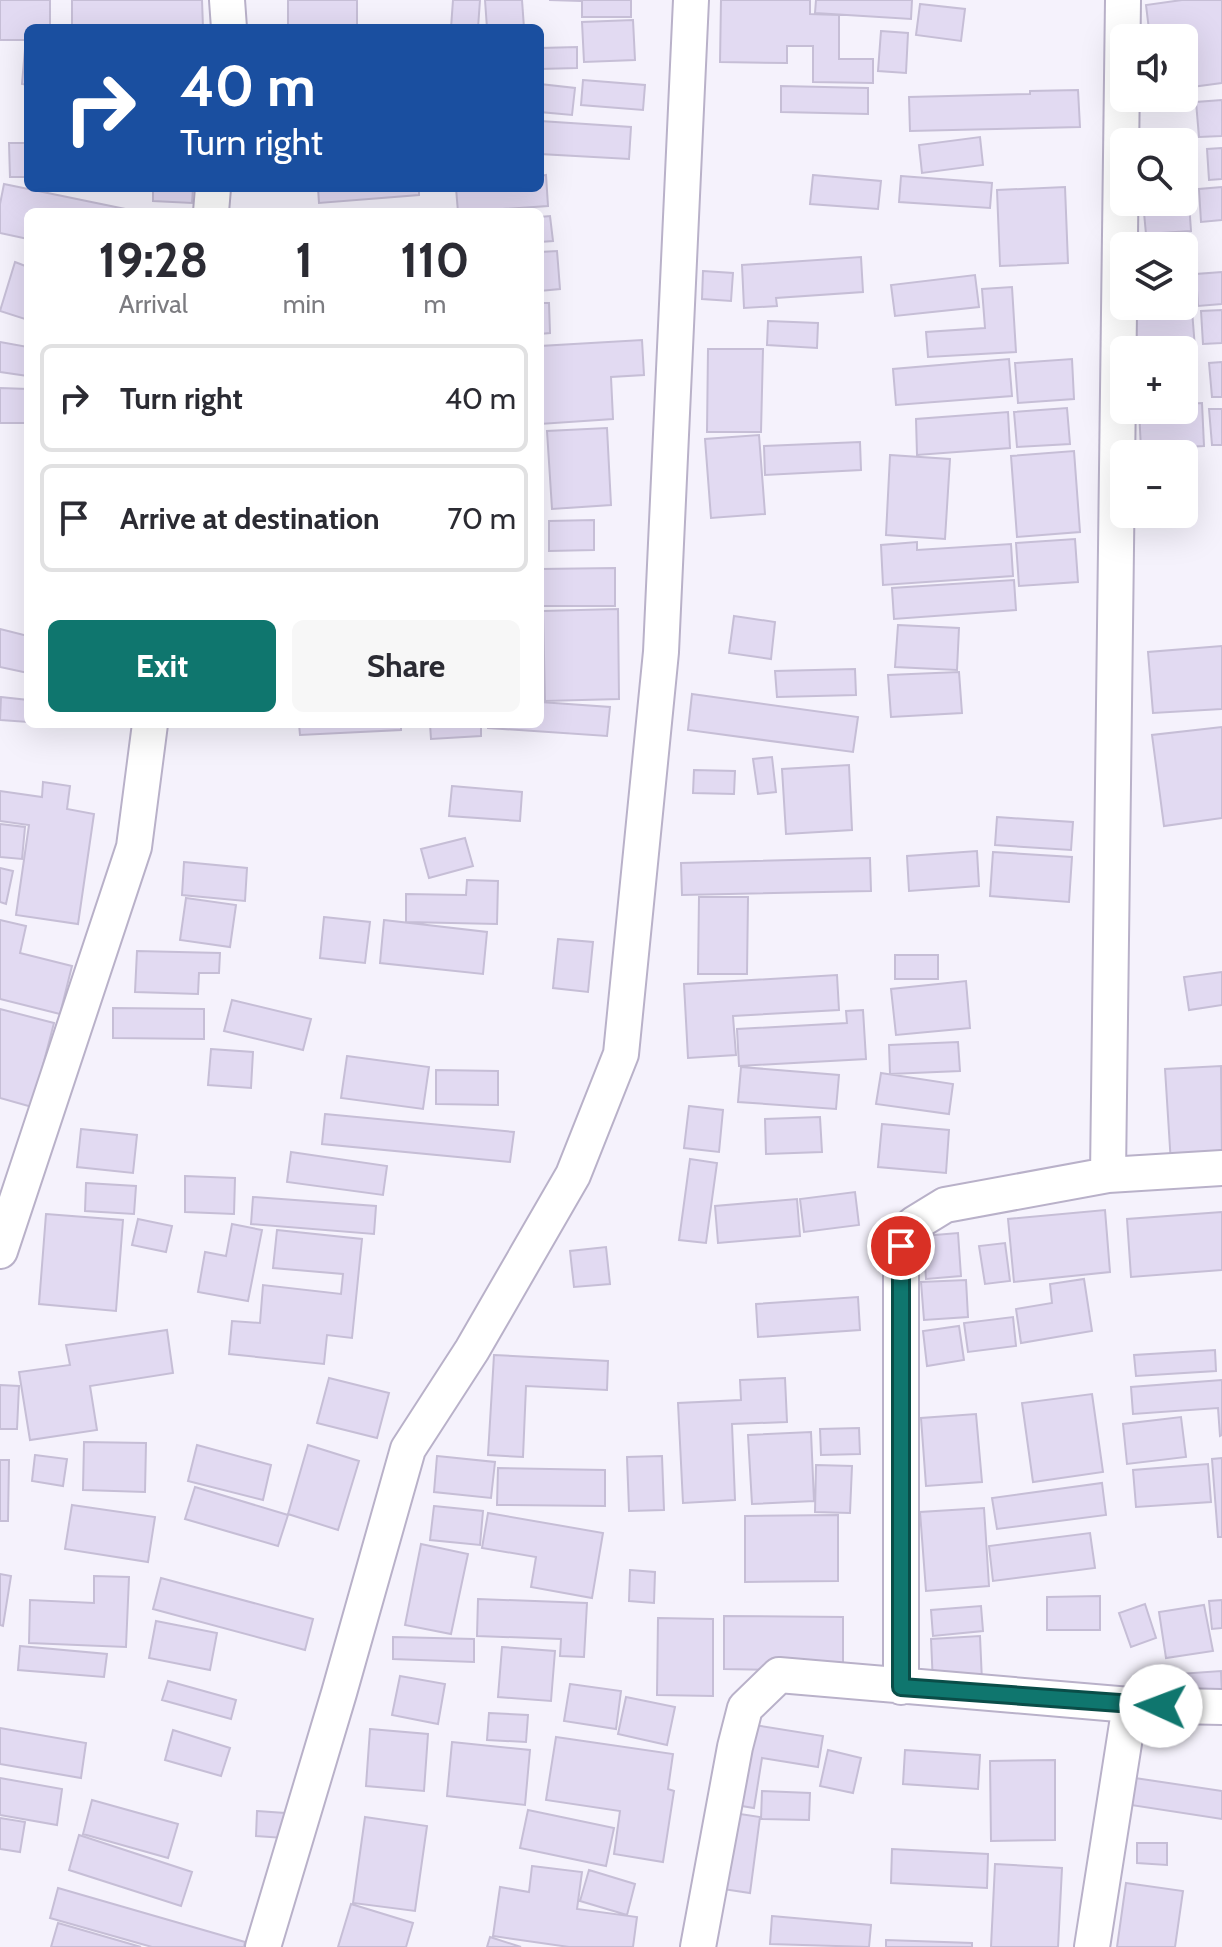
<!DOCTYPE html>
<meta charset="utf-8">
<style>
body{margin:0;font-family:Cabin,sans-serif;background:#f7f7f7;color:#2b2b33;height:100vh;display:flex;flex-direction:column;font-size:30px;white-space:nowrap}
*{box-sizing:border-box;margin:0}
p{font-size:26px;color:#7c7c81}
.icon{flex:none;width:44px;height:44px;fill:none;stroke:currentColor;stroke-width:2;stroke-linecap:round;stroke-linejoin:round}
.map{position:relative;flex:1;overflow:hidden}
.panel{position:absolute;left:24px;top:208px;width:520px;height:520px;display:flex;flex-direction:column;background:#fff;border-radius:12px;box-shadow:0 8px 32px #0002}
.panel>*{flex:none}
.banner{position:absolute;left:24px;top:24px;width:520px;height:168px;border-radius:12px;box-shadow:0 8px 32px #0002;background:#1a4fa0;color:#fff;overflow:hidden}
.fabs{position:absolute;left:1110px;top:24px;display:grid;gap:16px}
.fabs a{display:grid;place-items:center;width:88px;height:88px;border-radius:12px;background:#fff;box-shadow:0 8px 32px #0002;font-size:40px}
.pin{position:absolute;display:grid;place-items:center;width:68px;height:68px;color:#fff;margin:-34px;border:4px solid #fff;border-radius:50%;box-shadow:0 2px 8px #0007}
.me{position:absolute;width:88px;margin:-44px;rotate:272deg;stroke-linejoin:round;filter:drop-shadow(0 0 6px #0008)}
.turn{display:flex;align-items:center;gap:28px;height:168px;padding:0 24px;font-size:36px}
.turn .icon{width:104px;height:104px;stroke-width:2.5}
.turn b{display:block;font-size:56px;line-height:68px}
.eta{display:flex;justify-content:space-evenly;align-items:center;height:136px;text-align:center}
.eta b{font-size:48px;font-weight:800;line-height:56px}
.button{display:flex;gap:16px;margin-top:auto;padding:16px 24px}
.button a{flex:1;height:92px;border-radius:12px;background:#0f766e;color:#fff;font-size:32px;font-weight:800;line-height:92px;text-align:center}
.button a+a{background:#f7f7f7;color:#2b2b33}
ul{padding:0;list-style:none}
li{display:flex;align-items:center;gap:24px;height:108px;margin:0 16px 12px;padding:0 8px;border:4px solid #e1e1e2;border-radius:12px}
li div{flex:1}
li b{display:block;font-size:30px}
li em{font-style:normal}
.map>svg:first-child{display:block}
.building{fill:#e2daf2;stroke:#c6bed6;stroke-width:2}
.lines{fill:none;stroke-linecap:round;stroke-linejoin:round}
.minor-casing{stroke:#b9b1c9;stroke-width:38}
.minor{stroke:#fff;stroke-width:34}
.route-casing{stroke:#0a4d48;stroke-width:20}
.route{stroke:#0f766e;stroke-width:14}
</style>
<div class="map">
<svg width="1222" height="1947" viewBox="0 0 1222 1947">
<rect width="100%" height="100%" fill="#f5f2fc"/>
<path class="building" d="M0,0h50v28h-22v12h-28z
M72,0h130l1,28h-131z
M288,0h69v28h-69z
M453,0h27l-2,28h-27z
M485,0h37l2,28h-37z
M549,0h82v17h-49v-16z
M721,0h89v14l29,1v44h34v24l-60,-1v-36h-26v17l-67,-1z
M816,0h96l-1,19 -96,-6z
M1182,0h40v83l-38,5v-50h-34l-4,-33z
M920,4l45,5 -4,32 -45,-6z
M633,20l2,40 -51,2 -2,-40z
M881,31l27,2 -2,40 -28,-2z
M577,47v21l-37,1v-21z
M25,49h3v36l-6,-1z
M583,80l62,5 -2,25 -62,-5z
M540,84l35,4 -3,27 -32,-3z
M781,86l87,2v26l-87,-2z
M1078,90l2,37 -170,4 -1,-34 121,-3v-3z
M1222,100v36l-23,1 -3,-35z
M540,121l91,6 -2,32 -89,-5z
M980,137l3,28 -61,8 -3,-28z
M9,143h19v34h-18z
M1222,148v31l-13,1 -2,-31z
M546,175l2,31 -90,6 -2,-24h84v-12z
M813,175l68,6 -3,28 -68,-5z
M901,176l91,7 -2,25 -91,-6z
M4,184l136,28h-112v27l-28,-6v-29z
M1065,187l3,76 -68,3 -3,-76z
M1222,187v33l-21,2 -2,-33z
M153,188h40l-1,15 -39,-2z
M318,188h101v7l-100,8z
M1184,188h4l3,43 -45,3 -3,-32h41z
M550,216l3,25 -13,1v-25z
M557,251l3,38 -20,2v-39z
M861,257l2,35 -87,6 1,8 -33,2 -2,-43z
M15,262l13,5v53l-28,-9z
M703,271l30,2 -2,28 -29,-2z
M1184,272h5l7,89 -12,1v-12h-47l-4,-44h51z
M1222,272v32l-24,2 -2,-32z
M975,275l4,32 -84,9 -4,-31z
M1012,287l4,65 -88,5 -2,-25 59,-4 -3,-39z
M540,303h9l1,30 -10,1z
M1222,310v33l-19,1 -2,-33z
M768,321l50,2 -1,25 -50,-3z
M642,340l2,35 -33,2 2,42 -73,5v-78z
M0,342l28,5v29l-28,-4z
M708,349h55l-2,83h-54z
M1009,359l3,37 -116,9 -3,-36z
M1072,359l2,40 -56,4 -3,-40z
M1222,362v35h-10l-3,-34z
M0,388l28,1v34h-28z
M1202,403l2,43 -63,3 -2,-39h45v-6z
M1067,408l3,36 -53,3 -3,-35z
M1209,409h13v36h-10z
M1008,412l2,36 -93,7 -1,-36z
M607,428l4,77 -59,4 -5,-78z
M759,435l6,79 -54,4 -6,-79z
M860,442l1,28 -96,5 -1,-29z
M1074,451l6,81 -63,5 -6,-81z
M890,455l60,4 -5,80 -59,-4z
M594,520v30l-45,1v-30z
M1075,539l3,43 -59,4 -3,-43z
M917,542v8l94,-6 2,32 -130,9 -2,-40z
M615,568v38h-75v-37z
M1014,580l2,30 -122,9 -2,-31z
M618,609l1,90 -74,2 -2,-90z
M734,616l41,6 -4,37 -42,-6z
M898,625l61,3 -2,42 -62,-3z
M0,629l28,7v37l-28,-6z
M1222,646v63l-69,4 -5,-61z
M855,669l1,26 -79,2 -2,-26z
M959,672l3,41 -71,4 -3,-42z
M692,694l166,23 -5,35 -165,-22z
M1,697l27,3v22l-28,-2z
M540,702l70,5 -3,29 -119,-8v-4h52z
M299,724h102v6l-101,5z
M430,724h51v12l-50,3z
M1222,727v91l-58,8 -12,-91z
M772,757l4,35 -18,2 -5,-35z
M849,765l3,65 -66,4 -4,-65z
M694,770l41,1 -1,23 -41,-1z
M43,782l27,4 -3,23 27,5 -16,110 -62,-9 13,-90 -29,-4v-30l42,6z
M452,786l70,6 -2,29 -71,-5z
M997,817l76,5 -2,28 -76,-5z
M0,824l25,3 -3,32 -22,-2z
M465,838l8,28 -44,12 -8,-29z
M977,851l2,35 -70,5 -2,-35z
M993,852l79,5 -3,45 -79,-6z
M870,858l1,33 -189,4 -1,-32z
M184,862l63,6 -2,33 -63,-6z
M0,868l13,3 -7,33 -6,-2z
M467,880l31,1 -1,43 -91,-2v-28l60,1z
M699,897h49l-1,77h-49z
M186,898l50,7 -6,42 -50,-7z
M324,917l46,5 -5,41 -45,-5z
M0,920l26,6 -6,27 52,13 -12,48 -60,-15z
M384,920l103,12 -4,42 -103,-11z
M558,939l35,3 -5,50 -35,-4z
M137,951l83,2 -1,20h-20l-1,21 -63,-2z
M895,955h43v24h-43z
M1222,972v33l-33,5 -5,-33z
M837,975l2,35 -106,6 3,39 -48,3 -4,-74z
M966,981l4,47 -74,7 -5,-46z
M232,1000l79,19 -8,31 -79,-19z
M113,1008l91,1v30l-91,-1z
M0,1009l54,14 -22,84 -32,-9z
M863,1010l3,49 -127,7 -2,-37 110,-6 -1,-12z
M958,1042l2,29 -70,3 -1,-29z
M211,1049l42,3 -2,36 -43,-3z
M347,1056l82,11 -6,42 -82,-11z
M1221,1066l1,95 -51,3 -6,-95z
M741,1067l98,8 -3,34 -98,-7z
M436,1070l62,1v34l-62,-1z
M881,1073l72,11 -4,30 -73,-10z
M689,1106l34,4 -4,42 -35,-4z
M325,1114l189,18 -4,30 -188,-18z
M820,1117l2,35 -56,2 -1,-35z
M882,1124l67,6 -3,43 -68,-6z
M81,1129l56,6 -4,38 -56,-6z
M291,1152l96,14 -4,29 -96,-13z
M690,1159l27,4 -11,80 -27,-3z
M185,1176l50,2 -1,36 -49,-2z
M86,1183l50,3 -2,28 -49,-3z
M855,1192l4,33 -55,7 -4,-33z
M253,1197l123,9 -2,28 -123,-10z
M797,1199l3,37 -82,7 -3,-37z
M1105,1210l5,62 -96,10 -6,-63z
M1222,1212v58l-91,7 -4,-58z
M46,1214l77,6 -7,91 -77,-7z
M138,1219l34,7 -6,26 -34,-7z
M232,1224l30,6 -14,71 -50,-9 7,-40 21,4z
M277,1230l85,9 -10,99 -25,-3 -3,29 -95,-10 3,-33 28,2 3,-38 78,9 2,-20 -70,-6z
M958,1233l3,43 -35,3 -3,-43z
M1005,1243l5,38 -25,3 -6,-38z
M606,1247l4,37 -36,3 -4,-36z
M1084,1279l8,52 -71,12 -5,-34 36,-6 -2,-19z
M966,1280l2,37 -44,3 -3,-38z
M858,1297l2,33 -102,7 -2,-33z
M1013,1317l3,29 -48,6 -4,-29z
M959,1326l5,34 -37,6 -4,-35z
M167,1330l6,43 -83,13 7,44 -67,10 -11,-68 51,-7 -4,-20z
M1215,1350l1,21 -80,5 -2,-21z
M494,1355l114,6 -1,29 -81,-4 -3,71 -35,-2z
M329,1378l60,15 -12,45 -60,-15z
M785,1378l2,44 -55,2 3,76 -52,3 -5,-100 63,-3 -1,-20z
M1222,1380v55l-2,1 -2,-28 -85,6 -2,-27z
M0,1385l19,1 -2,43h-17z
M1092,1394l11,78 -70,10 -11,-79z
M976,1414l6,68 -56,4 -5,-68z
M1181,1417l5,40 -59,7 -4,-40z
M859,1428l1,26 -39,1 -1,-26z
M811,1432l3,69 -62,3 -4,-69z
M84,1442l62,1 -1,49 -62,-2z
M197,1445l74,20 -8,35 -75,-19z
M308,1445l51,16 -21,69 -50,-16z
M35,1455l32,4 -4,27 -31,-5z
M437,1456l58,6 -4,36 -57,-6z
M662,1456l2,54 -35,1 -2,-54z
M1222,1458v79h-4l-6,-78z
M0,1460h9l-1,61h-8z
M1208,1464l3,38 -75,5 -3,-37z
M816,1465l36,1 -2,47 -35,-1z
M498,1468l107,2v36l-108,-1z
M1102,1483l4,32 -109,14 -5,-31z
M195,1487l93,28 -10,31 -93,-27z
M72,1505l83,12 -7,45 -83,-13z
M434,1506l49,5 -3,34 -50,-5z
M984,1508l5,78 -63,5 -6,-79z
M488,1513l115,20 -11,65 -61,-11 5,-30 -54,-9z
M838,1515v66l-93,1v-66z
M1090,1533l5,35 -102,13 -4,-35z
M421,1544l47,10 -17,80 -46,-9z
M630,1570l25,2 -1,31 -25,-2z
M0,1574l11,2 -8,50 -3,-1z
M94,1576l35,1 -3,70 -97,-4 1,-43 64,3z
M161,1578l152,41 -8,31 -152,-41z
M1100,1596v34h-53v-33z
M478,1599l109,4 -3,54 -24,-1 1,-17 -84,-3z
M1222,1600v28l-10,1 -3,-28z
M1145,1604l11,34 -25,9 -12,-34z
M1204,1605l9,46 -47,7 -7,-46z
M981,1606l2,25 -50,5 -2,-26z
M724,1616l119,1v54l-119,-2z
M658,1618l55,1v77l-56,-1z
M156,1621l61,12 -7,37 -61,-12z
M980,1636l2,45 -49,3 -2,-45z
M393,1637l81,2v23l-81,-3z
M20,1646l87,8 -3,23 -86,-7z
M502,1647l53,4 -4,50 -53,-4z
M1221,1671l1,24 -83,5 -2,-23z
M400,1676l45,8 -7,40 -46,-9z
M168,1681l68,19 -5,19 -69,-19z
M570,1684l51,7 -5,38 -52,-8z
M626,1697l49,10 -8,38 -49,-11z
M489,1713l39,2 -2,27 -39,-2z
M742,1723l81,13 -5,31 -56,-9 -8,50 -25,-4z
M0,1728l86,15 -5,35 -81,-14z
M370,1729l58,5 -4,57 -58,-5z
M173,1730l57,18 -9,28 -56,-16z
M556,1737l117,17 -5,35 6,2 -11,71 -49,-8 6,-43 -74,-11z
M452,1742l78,8 -5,55 -78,-9z
M828,1750l33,8 -8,35 -33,-7z
M905,1750l75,5 -2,34 -75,-5z
M1055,1760v80l-64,1 -1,-80z
M0,1778l62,11 -5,36 -57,-10z
M1135,1778l87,13v28l-91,-14z
M762,1791l48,2 -1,27 -48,-1z
M92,1800l86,24 -10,34 -85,-24z
M528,1810l86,18 -8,38 -86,-18z
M257,1811l28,2 -1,25 -28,-2z
M727,1812l33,5 -10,76 -34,-5z
M365,1817l62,9 -12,85 -62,-8z
M0,1818l25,4 -5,30 -20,-3z
M79,1835l113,37 -11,34 -112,-36z
M1137,1843h30v22l-30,-2z
M892,1849l96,5 -1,34 -96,-5z
M995,1864l67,4 -4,79h-67z
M532,1866l50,6 -5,37 60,8 -4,30h-64l-76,-11 7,-49 29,5z
M589,1870l46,14 -8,31 -47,-14z
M1126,1883l57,8 -8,56h-58z
M58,1888l187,54 -1,5h-92l-102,-29z
M351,1904l62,19 -7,24h-68z
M772,1916l99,9 -2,22 -99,-3z
M58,1923l83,24h-90z
M490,1937l31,10h-34z
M886,1940l86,3v4h-86z"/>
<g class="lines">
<g class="minor-casing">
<path id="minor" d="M227,0l2,28
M211,212l2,-24
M1108,1175l15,-1175
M0,1251l134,-404 16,-123
M901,1687v-441l13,-22 31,-19 163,-30 114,-7
M263,1947l76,-254 69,-244 64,-99 101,-175 48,-121 40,-402 30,-652
M698,1947l37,-200 10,-39 34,-33 351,30 92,2
M1092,1947l38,-242"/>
</g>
<use href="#minor" class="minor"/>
</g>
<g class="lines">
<g class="route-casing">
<path id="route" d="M901,1246v441l260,19"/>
</g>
<use href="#route" class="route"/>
</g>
</svg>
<div class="fabs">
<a><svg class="icon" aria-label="sound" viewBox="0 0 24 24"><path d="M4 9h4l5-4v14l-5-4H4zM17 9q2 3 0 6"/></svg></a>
<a><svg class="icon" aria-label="search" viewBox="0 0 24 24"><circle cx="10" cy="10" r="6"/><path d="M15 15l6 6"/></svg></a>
<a><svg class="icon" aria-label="layers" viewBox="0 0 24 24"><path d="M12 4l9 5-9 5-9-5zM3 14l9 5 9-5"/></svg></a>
<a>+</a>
<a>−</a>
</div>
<div class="pin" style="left:901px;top:1246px;background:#d93025"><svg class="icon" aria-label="arrive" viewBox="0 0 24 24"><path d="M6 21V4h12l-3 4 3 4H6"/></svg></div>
<svg class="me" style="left:1161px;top:1706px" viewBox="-20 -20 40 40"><circle r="19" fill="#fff"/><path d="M0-13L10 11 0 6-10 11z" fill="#0f766e"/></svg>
<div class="banner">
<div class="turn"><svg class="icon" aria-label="right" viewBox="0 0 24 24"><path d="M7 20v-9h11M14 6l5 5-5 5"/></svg><div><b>40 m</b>Turn right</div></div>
</div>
<section class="panel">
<div class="eta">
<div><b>19:28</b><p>Arrival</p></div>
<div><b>1</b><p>min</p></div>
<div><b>110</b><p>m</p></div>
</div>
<ul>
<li><svg class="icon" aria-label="right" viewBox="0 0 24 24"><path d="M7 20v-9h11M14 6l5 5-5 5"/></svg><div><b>Turn right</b></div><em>40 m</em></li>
<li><svg class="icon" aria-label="arrive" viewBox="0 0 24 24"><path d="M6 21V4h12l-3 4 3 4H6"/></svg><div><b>Arrive at destination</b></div><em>70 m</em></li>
</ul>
<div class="button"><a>Exit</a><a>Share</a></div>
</section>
</div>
